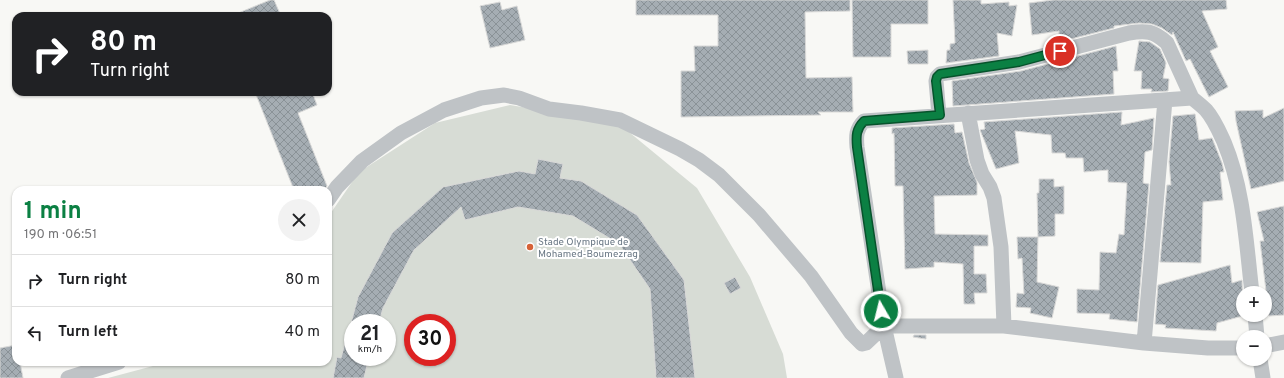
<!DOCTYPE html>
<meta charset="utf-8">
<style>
body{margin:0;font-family:Overpass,sans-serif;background:#f2f2f2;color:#202124;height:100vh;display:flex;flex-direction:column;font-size:15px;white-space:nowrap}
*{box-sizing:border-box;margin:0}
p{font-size:13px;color:#757577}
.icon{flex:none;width:22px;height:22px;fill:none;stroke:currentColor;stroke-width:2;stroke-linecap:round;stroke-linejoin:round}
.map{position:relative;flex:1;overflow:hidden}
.side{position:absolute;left:12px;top:186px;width:320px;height:180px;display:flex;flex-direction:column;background:#fff;border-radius:12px;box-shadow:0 1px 3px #0004}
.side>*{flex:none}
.top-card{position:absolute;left:12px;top:12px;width:320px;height:84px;border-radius:12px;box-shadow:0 1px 3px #0004;background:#202124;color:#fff;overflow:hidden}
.buttons{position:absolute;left:1236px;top:286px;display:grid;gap:8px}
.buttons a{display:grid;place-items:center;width:36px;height:36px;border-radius:50%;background:#fff;box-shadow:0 1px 3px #0004;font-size:20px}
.speed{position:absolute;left:344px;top:314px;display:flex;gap:8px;font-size:20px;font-weight:700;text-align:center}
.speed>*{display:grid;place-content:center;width:52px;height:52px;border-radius:50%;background:#fff;box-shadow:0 1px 3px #0004;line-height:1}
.speed small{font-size:10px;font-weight:400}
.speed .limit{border:6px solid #d22;background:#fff;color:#111}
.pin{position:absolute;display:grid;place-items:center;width:34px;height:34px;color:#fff;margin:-17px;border:2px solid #fff;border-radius:50%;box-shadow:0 1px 4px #0007}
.me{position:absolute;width:44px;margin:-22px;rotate:352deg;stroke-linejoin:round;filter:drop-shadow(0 0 3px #0008)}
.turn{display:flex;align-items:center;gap:14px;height:84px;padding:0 12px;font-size:18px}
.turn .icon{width:52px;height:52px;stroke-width:2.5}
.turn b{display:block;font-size:28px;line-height:34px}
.round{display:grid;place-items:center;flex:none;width:42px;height:42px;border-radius:21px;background:#f2f2f2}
.summary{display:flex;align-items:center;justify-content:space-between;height:68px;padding:0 12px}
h1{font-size:24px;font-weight:700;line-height:30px;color:#0b8043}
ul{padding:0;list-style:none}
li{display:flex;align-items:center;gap:12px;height:52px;padding:0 12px;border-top:1px solid #e0e0e0}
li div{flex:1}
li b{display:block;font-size:15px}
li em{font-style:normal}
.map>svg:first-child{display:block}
.pitch{fill:#d7dcd5;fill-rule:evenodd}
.building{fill:url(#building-cross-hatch);stroke:#d9d9d8}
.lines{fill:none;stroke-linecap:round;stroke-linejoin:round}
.minor{stroke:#bfc3c6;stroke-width:15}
.route-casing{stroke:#07532c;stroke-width:10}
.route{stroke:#0b8043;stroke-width:7}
.poi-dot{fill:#d66237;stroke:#fff;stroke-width:1.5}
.labels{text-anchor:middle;stroke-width:4;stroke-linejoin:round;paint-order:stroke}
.poi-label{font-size:10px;fill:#697784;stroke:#fff;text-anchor:start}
</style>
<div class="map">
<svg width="1284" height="378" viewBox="0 0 1284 378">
<defs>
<pattern id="building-cross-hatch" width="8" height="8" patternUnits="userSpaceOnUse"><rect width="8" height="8" fill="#a5adb3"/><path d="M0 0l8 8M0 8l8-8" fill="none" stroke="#8a9297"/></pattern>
</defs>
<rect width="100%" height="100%" fill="#f8f8f5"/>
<path class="pitch" d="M510,105l108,18 79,65 53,89 33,77 4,24h-679l60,-16h160v-145l31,-45 76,-49zM353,323h34v34h-34zM413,323h34v34h-34z"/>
<path class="building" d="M270,0h4l7,16h-50z
M636,0h214v11l-45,1 1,66 46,-1 1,35h-35l3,3 -140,2v-46h14l-1,-25h24v-31h-82z
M852,0h76v24h-37v33h-38z
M953,0h28v4l28,-2v4l8,-1 -5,31 -15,-3 2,23 -53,7 1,-13h3v-6l5,-1z
M1053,0h173l1,9 -25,2 16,36 -8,4 18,36 -19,10 -19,-38 -4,2 -13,-29 -1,3 -10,-7 -10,-4 -13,-1 -25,3v2l-55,14v-11l-27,4 -3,-32z
M500,2l2,8 15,-4 8,34 -35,8 -10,-42z
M1139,41l11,1 10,7 6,14 -3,15 6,1 -1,12 -17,1 1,-3h-11l1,-18h-8z
M1116,46l2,25h-5l1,23 -161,12 -1,-25 69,-10z
M928,50v14h-20l-1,-13z
M255,92h57l5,13 -19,8 29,73 -3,4h-30z
M1284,108v73l-33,8 -15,-68 -1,-10 28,-1v8z
M1122,112l-1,13 33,-7 -2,32 -7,2 -2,31 6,1 -12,138 -28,-3 1,-5 -33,-1v-24l22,1 1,-38 16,1 3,-19 5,1 3,-52 -19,-1v-12l-24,2 -1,-14h-17l-1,-5h-13l-1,-18 -36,-4 4,32 -23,6 -16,-39 5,-1 -1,-7z
M1195,114l4,26 13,-2 10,25 2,9h-4l3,28 -20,2 -2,61 -41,-1 7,-77h4l-2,-23 4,-46z
M954,124l1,9 7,-1 7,31 8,19v13l-43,1 1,38 53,1v11h-14v28h12l1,19h-13l1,11h-11l-1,-40 -29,-2v5l-29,2 -2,-83h-8l-1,-53 -2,1v-6z
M538,159l25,5 -3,14 21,3 56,34 47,65 11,98h-39l-6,-89 -31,-45 -46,-28 -55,-9 -53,13 -4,-13 -47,43 -31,58 -4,15h-28l7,-26 34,-64 51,-46 76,-16 16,3z
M1039,179h15v8l10,-1v28h-9v22l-17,1 -1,-44h2z
M1284,206v109l-15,1 -9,-75h4l-7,-29z
M1017,237h21l-1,45 22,5 -7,31 -22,-5 1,-5 -15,-1 1,-14 7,1 -2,-36 -4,1z
M1230,265l2,18 10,-3 1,35h3l-29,8 -1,8 -51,-3 1,-3 -11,-1 3,-39z
M735,277l6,11 -11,6 -6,-11z
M349,328h4v29h16l-5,21h-31l4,-21 4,1z
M914,335h12v4l-13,-2z
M16,345v17h4l3,16h-23v-30z"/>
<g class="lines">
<path class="minor" d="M968,113l9,47 5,14 8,13 4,11 7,49 3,79
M939,115l-3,-34 1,-4 3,-3 79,-12 110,-29c17,-3 25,-2 38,10l25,55
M328,200l9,-13 25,-26 39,-28 43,-23 37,-12 23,-3 15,3 30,11 32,4 39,7 60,29 19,11 20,15 40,40 52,61 40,57 11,11 4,-1 18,-17 -27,-179c-1,-11 -1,-18 7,-26l328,-23c5,4 10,8 14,12 8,9 13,21 18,32 20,48 22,100 28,151
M1255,315l2,22
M1144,343l21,-243
M1265,346l19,-4
M1260,359l3,19
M68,378l51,-16
M896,378l-12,-52h120l140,17 64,5h35"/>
</g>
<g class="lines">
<g class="route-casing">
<path id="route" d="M881,311l-24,-164c-1,-11 -1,-18 7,-26l76,-6 -4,-34 1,-4 3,-3 79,-12 41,-11"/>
</g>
<use href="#route" class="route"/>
</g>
<circle class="poi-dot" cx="530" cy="247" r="4"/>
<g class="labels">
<g class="poi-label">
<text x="538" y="245">Stade Olympique de<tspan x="538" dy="12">Mohamed-Boumezrag</tspan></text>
</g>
</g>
</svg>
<div class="buttons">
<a>+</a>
<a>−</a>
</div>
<div class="speed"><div>21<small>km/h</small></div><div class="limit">30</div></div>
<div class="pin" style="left:1060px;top:51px;background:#d93025"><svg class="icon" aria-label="arrive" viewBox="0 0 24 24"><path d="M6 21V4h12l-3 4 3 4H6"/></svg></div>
<svg class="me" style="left:881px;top:311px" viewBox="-20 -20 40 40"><circle r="17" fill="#0b8043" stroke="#fff" stroke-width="3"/><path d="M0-11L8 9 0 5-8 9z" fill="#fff"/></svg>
<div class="top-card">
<div class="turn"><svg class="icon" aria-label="right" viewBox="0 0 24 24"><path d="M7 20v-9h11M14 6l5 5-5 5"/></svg><div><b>80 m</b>Turn right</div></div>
</div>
<section class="side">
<div class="summary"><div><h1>1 min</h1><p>190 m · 06:51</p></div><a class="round"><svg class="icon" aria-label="close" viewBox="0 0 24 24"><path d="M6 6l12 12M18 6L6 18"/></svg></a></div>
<ul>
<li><svg class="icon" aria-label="right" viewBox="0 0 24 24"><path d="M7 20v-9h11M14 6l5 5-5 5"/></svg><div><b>Turn right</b></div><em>80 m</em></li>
<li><svg class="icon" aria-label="left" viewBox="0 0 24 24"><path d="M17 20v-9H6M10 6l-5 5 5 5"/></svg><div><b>Turn left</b></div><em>40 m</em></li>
</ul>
</section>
</div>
